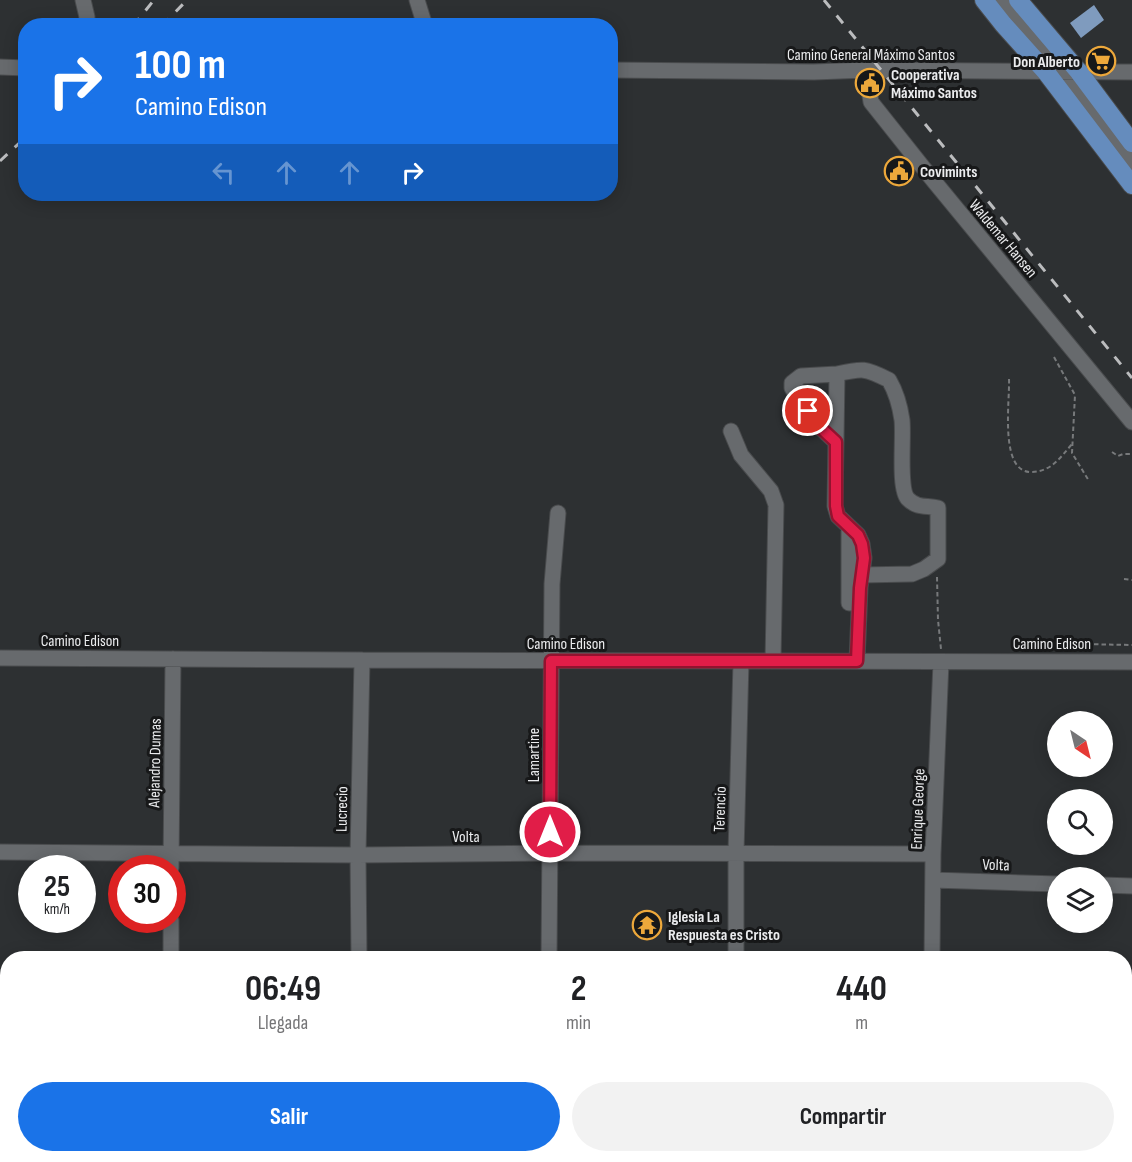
<!DOCTYPE html>
<html lang="es">
<meta charset="utf-8">
<style>
body{margin:0;font-family:"Sofia Sans Condensed",sans-serif;background:#f2f2f2;color:#202124;height:100vh;display:flex;flex-direction:column;font-size:22px;white-space:nowrap}
*{box-sizing:border-box;margin:0}
p{font-size:20px;color:#757577}
.icon{flex:none;width:33px;height:33px;fill:none;stroke:currentColor;stroke-width:2;stroke-linecap:round;stroke-linejoin:round}
.map{position:relative;flex:1;overflow:hidden}
.side{position:absolute;left:0px;top:951px;width:1132px;height:212px;display:flex;flex-direction:column;background:#fff;border-radius:24px 24px 0 0;box-shadow:0 3px 15px #0003}
.side>*{flex:none}
.guide{position:absolute;left:18px;top:18px;width:600px;height:183px;border-radius:24px;box-shadow:0 3px 15px #0003;background:#1a73e8;color:#fff;overflow:hidden}
.needle{width:39px;rotate:145deg}
.buttons{position:absolute;left:1047px;top:711px;display:grid;gap:12px}
.buttons a{display:grid;place-items:center;width:66px;height:66px;border-radius:50%;background:#fff;box-shadow:0 3px 15px #0003;font-size:30px}
.speed{position:absolute;left:18px;top:855px;display:flex;gap:12px;font-size:30px;font-weight:700;text-align:center}
.speed>*{display:grid;place-content:center;width:78px;height:78px;border-radius:50%;background:#fff;box-shadow:0 3px 15px #0003;line-height:1}
.speed small{font-size:15px;font-weight:400}
.speed .limit{border:9px solid #d22;background:#fff;color:#111}
.pin{position:absolute;display:grid;place-items:center;width:51px;height:51px;color:#fff;margin:-26px;border:3px solid #fff;border-radius:50%;box-shadow:0 2px 6px #0007}
.me{position:absolute;width:66px;margin:-33px;rotate:0deg;stroke-linejoin:round;filter:drop-shadow(0 0 4px #0008)}
.turn{display:flex;align-items:center;gap:21px;height:126px;padding:0 18px;font-size:27px}
.turn .icon{width:78px;height:78px;stroke-width:2.5}
.turn b{display:block;font-size:42px;line-height:51px}
.lanes{display:flex;align-items:center;height:57px;padding:0 18px;background:#0003;justify-content:center;gap:30px;direction:ltr}
.lanes .off{opacity:.35}
.eta{display:flex;justify-content:space-evenly;align-items:center;height:102px;text-align:center}
.eta b{font-size:36px;font-weight:700;line-height:42px}
.cta{display:flex;gap:12px;margin-top:auto;padding:12px 18px}
.cta a{flex:1;height:69px;border-radius:36px;background:#1a73e8;color:#fff;font-size:24px;font-weight:700;line-height:69px;text-align:center}
.cta a+a{background:#f2f2f2;color:#202124}
.map>svg:first-child{display:block}
.building{fill:#7f9bbe}
.lines{fill:none;stroke-linecap:round;stroke-linejoin:round}
.minor-casing{stroke:#494b4d;stroke-width:17}
.major-casing{stroke:#494b4d;stroke-width:20}
.path{stroke:#77797b;stroke-width:2;stroke-dasharray:4.5 3;stroke-linecap:butt}
.minor{stroke:#676a6d;stroke-width:15}
.major{stroke:#658cbd;stroke-width:18}
.rail{stroke:#bbbcbe;stroke-width:3;stroke-dasharray:10 10;stroke-linecap:butt}
.route-casing{stroke:#92132f;stroke-width:15}
.route{stroke:#e11d48;stroke-width:10}
.labels{text-anchor:middle;stroke-width:6;stroke-linejoin:round;paint-order:stroke}
.street-label{font-size:16px;fill:#ebecee;stroke:#171819}
.poi-label{font-size:16px;font-weight:bold;fill:#ebecee;stroke:#171819;text-anchor:start}
</style>
<div class="map">
<svg width="1132" height="1162" viewBox="0 0 1132 1162">
<rect width="100%" height="100%" fill="#2d3032"/>
<path class="building" d="M1094,5l10,15 -23,18 -11,-15z"/>
<g class="lines">
<g class="minor-casing">
<path id="minor" d="M83,0l4,17 -2,9
M417,0l8,26
M1002,0l59,72 71,92
M0,67l26,1
M610,70l204,2 52,-2 266,2
M866,70l5,32 62,78 199,242
M837,374c26,-6 28,-6 52,6 7,12 11,26 13,40 2,17 -4,69 6,79 10,10 19,6 30,9v51l-14,10 -12,5 -51,1
M731,431l10,24 30,36 5,14 -3,156
M836,442l-14,-13 -27,-36 -3,-5v-5l9,-7 36,-2 -2,132 3,10 20,19 4,9 2,14 -4,29 -3,74
M849,603v-76
M0,658l362,2 770,2
M0,852l358,3 192,-2 383,1
M171,868l2,-209
M933,880l125,4
M1102,885l30,1
M171,958v-38
M359,958l-1,-103 4,-195
M549,958l3,-374 6,-71
M736,958v-105l5,-192
M932,958l1,-104 8,-192
M0,1048h8
M1125,1048h7
M171,1155v7
M549,1155v7
M359,1162v-7
M735,1162v-7
M927,1162v-7"/>
</g>
<g class="major-casing">
<path id="major" d="M984,0l19,24 43,48 86,113
M1018,0l61,72 53,71"/>
</g>
<path class="path" d="M1054,357l21,38 -3,58 17,28
M1009,379c1,22 -10,93 22,93 20,0 29,-14 41,-28
M1112,452l6,4 5,-2h9
M937,577l1,43 3,29
M1124,579l8,1
M1079,644l53,1"/>
<use href="#minor" class="minor"/>
<use href="#major" class="major"/>
<path class="rail" d="M824,0l308,378
M133,26l21,-26
M162,26l25,-26
M0,161l26,-24"/>
</g>
<g class="lines">
<g class="route-casing">
<path id="route" d="M550,832l1,-171h306l3,-73 4,-30 -2,-14 -4,-9 -20,-19 -2,-10v-64l-14,-13 -14,-18"/>
</g>
<use href="#route" class="route"/>
</g>
<defs>
<g id="supermarket-ring" transform="scale(1.5)"><circle r="9.5" fill="#171819" stroke="#eda83b" stroke-width="1.5"/><path d="M-6-5.5h2.5l.6 2H6L4.5 2H-2.5L-4.4-4H-6ZM-1.5 3.2a1.3 1.3 0 1 0 .1 0ZM3 3.2a1.3 1.3 0 1 0 .1 0Z" fill="#eda83b"/></g>
<g id="civic-ring" transform="scale(1.5)"><circle r="9.5" fill="#171819" stroke="#eda83b" stroke-width="1.5"/><path d="M-.6-6.5H3V-4.5H.6V-3L4-1V1h2V6H-6V1h2V-1L-.6-3ZM-1.2 2.5V6h2.4V2.5Z" fill="#eda83b"/></g>
<g id="temple-ring" transform="scale(1.5)"><circle r="9.5" fill="#171819" stroke="#eda83b" stroke-width="1.5"/><path d="M0-6L5-2H3V0L6.5 2.5H4V6H1.5V3h-3V6H-4V2.5H-6.5L-3 0V-2H-5Z" fill="#eda83b"/></g>
</defs>
<g fill-rule="evenodd">
<use href="#supermarket-ring" x="1101" y="61"/>
<use href="#civic-ring" x="870" y="83"/>
<use href="#civic-ring" x="899" y="171"/>
<use href="#temple-ring" x="647" y="925"/>
</g>
<g class="labels">
<g class="street-label">
<text x="871" y="60">Camino General Máximo Santos</text>
<text transform="translate(1004 238) rotate(50)" y="6">Waldemar Hansen</text>
<text x="80" y="646">Camino Edison</text>
<text x="566" y="649">Camino Edison</text>
<text x="1052" y="649">Camino Edison</text>
<text transform="translate(533 755) rotate(-90)" y="6">Lamartine</text>
<text transform="translate(154 763) rotate(-89)" y="6">Alejandro Dumas</text>
<text transform="translate(341 809) rotate(-89)" y="6">Lucrecio</text>
<text transform="translate(719 809) rotate(-88)" y="6">Terencio</text>
<text transform="translate(917 809) rotate(-88)" y="6">Enrique George</text>
<text x="466" y="842">Volta</text>
<text transform="translate(996 864) rotate(2)" y="6">Volta</text>
</g>
<g class="poi-label">
<text x="1080" y="67" text-anchor="end">Don Alberto</text>
<text x="891" y="80">Cooperativa<tspan x="891" dy="18">Máximo Santos</tspan></text>
<text x="920" y="177">Covimints</text>
<text x="668" y="922">Iglesia La<tspan x="668" dy="18">Respuesta es Cristo</tspan></text>
</g>
</g>
</svg>
<div class="buttons">
<a><svg class="needle" viewBox="-14 -14 28 28"><path d="M0-13l5 13h-10z" fill="#e53935"/><path d="M0 13l5-13h-10z" fill="#757577"/></svg></a>
<a><svg class="icon" aria-label="search" viewBox="0 0 24 24"><circle cx="10" cy="10" r="6"/><path d="M15 15l6 6"/></svg></a>
<a><svg class="icon" aria-label="layers" viewBox="0 0 24 24"><path d="M12 4l9 5-9 5-9-5zM3 14l9 5 9-5"/></svg></a>
</div>
<div class="speed"><div>25<small>km/h</small></div><div class="limit">30</div></div>
<div class="pin" style="left:808px;top:411px;background:#d93025"><svg class="icon" aria-label="arrive" viewBox="0 0 24 24"><path d="M6 21V4h12l-3 4 3 4H6"/></svg></div>
<svg class="me" style="left:550px;top:832px" viewBox="-20 -20 40 40"><circle r="17" fill="#e11d48" stroke="#fff" stroke-width="3"/><path d="M0-11L8 9 0 5-8 9z" fill="#fff"/></svg>
<div class="guide">
<div class="turn"><svg class="icon" aria-label="right" viewBox="0 0 24 24"><path d="M7 20v-9h11M14 6l5 5-5 5"/></svg><div><b>100 m</b>Camino Edison</div></div>
<div class="lanes"><svg class="icon off" aria-label="left" viewBox="0 0 24 24"><path d="M17 20v-9H6M10 6l-5 5 5 5"/></svg><svg class="icon off" aria-label="ahead" viewBox="0 0 24 24"><path d="M12 20V5M6 11l6-6 6 6"/></svg><svg class="icon off" aria-label="ahead" viewBox="0 0 24 24"><path d="M12 20V5M6 11l6-6 6 6"/></svg><svg class="icon" aria-label="right" viewBox="0 0 24 24"><path d="M7 20v-9h11M14 6l5 5-5 5"/></svg></div>
</div>
<section class="side">
<div class="eta">
<div><b>06:49</b><p>Llegada</p></div>
<div><b>2</b><p>min</p></div>
<div><b>440</b><p>m</p></div>
</div>
<div class="cta"><a>Salir</a><a>Compartir</a></div>
</section>
</div>
